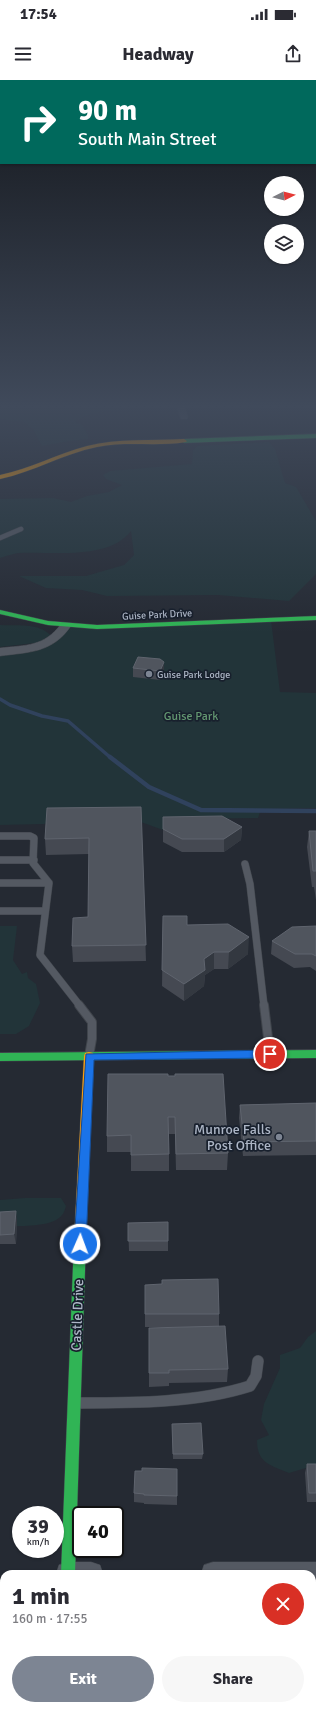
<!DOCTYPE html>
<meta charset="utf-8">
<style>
body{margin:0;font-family:Signika,sans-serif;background:#f7f7f7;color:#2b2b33;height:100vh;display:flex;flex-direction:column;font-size:15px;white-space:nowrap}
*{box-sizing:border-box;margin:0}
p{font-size:13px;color:#7c7c81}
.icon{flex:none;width:22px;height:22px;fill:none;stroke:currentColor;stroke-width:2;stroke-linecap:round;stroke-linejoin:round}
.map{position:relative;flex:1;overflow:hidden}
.details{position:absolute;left:0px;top:1490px;width:316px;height:140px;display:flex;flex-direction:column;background:#fff;border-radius:12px 12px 0 0;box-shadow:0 1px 3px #0004}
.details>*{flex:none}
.banner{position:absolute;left:0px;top:0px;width:316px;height:84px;box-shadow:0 1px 3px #0004;background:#00695c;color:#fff;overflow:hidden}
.needle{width:26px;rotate:84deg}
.controls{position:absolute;left:264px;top:96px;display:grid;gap:8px}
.controls a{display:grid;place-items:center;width:40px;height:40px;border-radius:50%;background:#fff;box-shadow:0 1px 3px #0004;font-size:20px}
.speed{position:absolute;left:12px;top:1426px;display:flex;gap:8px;font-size:20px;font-weight:700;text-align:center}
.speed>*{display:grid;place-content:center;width:52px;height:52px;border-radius:50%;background:#fff;box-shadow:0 1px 3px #0004;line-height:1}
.speed small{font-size:10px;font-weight:400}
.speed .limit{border:2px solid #111;border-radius:6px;background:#fff;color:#111}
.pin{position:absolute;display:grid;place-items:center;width:34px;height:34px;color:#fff;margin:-17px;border:2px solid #fff;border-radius:50%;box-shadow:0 1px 4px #0007}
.me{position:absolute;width:44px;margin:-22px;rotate:2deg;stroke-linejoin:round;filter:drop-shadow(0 0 3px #0008)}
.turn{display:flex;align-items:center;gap:14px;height:84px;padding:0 12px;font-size:18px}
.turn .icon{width:52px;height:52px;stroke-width:2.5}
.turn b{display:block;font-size:28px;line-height:34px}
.round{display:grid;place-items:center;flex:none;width:42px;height:42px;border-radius:21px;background:#f7f7f7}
.summary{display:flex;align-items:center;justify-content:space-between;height:68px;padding:0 12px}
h1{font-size:24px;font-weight:700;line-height:30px}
.primary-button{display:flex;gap:8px;margin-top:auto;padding:8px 12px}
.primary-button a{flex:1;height:46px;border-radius:24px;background:#7d8593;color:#fff;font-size:16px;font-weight:700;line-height:46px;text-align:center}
.primary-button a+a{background:#f7f7f7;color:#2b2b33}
.status{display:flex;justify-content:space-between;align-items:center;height:28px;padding:0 20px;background:#fff;direction:ltr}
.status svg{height:11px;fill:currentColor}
header{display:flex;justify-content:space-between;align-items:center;height:52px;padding:0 12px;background:#fff;font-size:18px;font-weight:700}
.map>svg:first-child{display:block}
.green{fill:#223439}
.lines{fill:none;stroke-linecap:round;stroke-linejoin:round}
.stream-far1{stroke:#30425d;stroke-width:3.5}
.stream{stroke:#30425d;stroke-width:4.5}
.lane-far3-casing{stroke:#40454c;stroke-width:5.5}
.lane-far2-casing{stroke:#40454c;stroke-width:8}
.lane-far1-casing{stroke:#40454c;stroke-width:10}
.lane-casing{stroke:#40454c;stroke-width:12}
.street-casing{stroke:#40454c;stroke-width:1}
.fast-casing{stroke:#40454c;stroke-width:1}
.slow-casing{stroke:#40454c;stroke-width:1}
.lane-far3{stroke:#545962;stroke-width:4.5}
.lane-far2{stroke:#545962;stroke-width:7}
.lane-far1{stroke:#545962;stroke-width:8}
.lane{stroke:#545962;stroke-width:11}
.street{fill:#545962;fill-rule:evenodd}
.fast{fill:#30b455;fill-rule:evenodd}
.slow{fill:#ff9f0a;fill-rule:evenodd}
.wall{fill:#454952}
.shaded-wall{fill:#333840}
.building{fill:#50555e;stroke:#5f646e}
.route{fill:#1a73e8;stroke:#114b97}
.poi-dot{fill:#7d8593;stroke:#18202d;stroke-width:1.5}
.labels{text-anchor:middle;stroke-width:3.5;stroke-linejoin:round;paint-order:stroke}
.far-street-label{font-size:10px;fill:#adb6c6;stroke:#18202d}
.far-poi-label{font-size:10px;fill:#adb6c6;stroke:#18202d;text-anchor:start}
.park-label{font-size:12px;fill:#639771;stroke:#18202d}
.near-poi-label{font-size:14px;fill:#adb6c6;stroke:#18202d;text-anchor:end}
.near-street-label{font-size:14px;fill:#adb6c6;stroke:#18202d}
</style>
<div class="status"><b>17:54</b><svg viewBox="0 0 49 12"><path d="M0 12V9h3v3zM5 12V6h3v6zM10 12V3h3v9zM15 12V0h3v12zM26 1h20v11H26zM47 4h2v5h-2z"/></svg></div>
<header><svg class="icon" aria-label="menu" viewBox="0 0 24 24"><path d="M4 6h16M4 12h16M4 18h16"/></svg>Headway<svg class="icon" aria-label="share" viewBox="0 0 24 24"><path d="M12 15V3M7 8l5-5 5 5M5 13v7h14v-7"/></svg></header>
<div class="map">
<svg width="316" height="1630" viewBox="0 0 316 1630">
<rect width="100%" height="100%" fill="#252a33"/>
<path class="green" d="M21,324h117l1,1c-21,8 -46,2 -64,17l7,3 6,10v4l-19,2 -27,5 -9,-17 -9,-7 -24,-3v-12z
M269,362l6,7 10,34 11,4 20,34v53l-27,27 -71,-6 -111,1 -25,-6 -36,-2 -27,-12h67l38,-11 10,-10 -3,-24c-23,30 -80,20 -113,22 -6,1 -12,3 -18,5v-59l53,-1 18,4 16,-6 22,-4 13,-7 -16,-6 -3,-4 7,-4 82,-7 1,-14 5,-4z
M271,540l9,72 36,1v115l-55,1 -3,9 -81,1 -4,11h-10l-22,-8 -80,-3 -17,5 -44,1v-173l34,-4 31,-22z
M0,545c18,1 40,-3 52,12l-9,5 -43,5z
M0,846h17l-4,34 9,14 5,-2 1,6 8,6 4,19 -11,23 -13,8h-16z
M25,1118h36l5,8c-1,3 -2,7 -4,9 -9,13 -47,11 -62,11v-26z
M316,1251v134l-27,8c-19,-8 -32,-10 -32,-33l12,-5 -8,-15 3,-16 16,-36v-13l20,-7 8,-11z"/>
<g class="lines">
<path class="stream-far1" d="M0,619l10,6 32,11 26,5 43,37"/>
<path class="stream" d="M110,677l39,30 52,23 115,1"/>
<g class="lane-far3-casing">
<path id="lane-far3" d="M0,458l21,-9"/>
</g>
<g class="lane-far2-casing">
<path id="lane-far2" d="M0,756h30l4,2 -1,25 16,20 -9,72 40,51
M0,780h34
M245,784l5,20 14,122
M0,803h49
M0,831h45"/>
</g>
<g class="lane-far1-casing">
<path id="lane-far1" d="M79,925l13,17v17l-3,17
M264,925l6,49"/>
</g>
<g class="lane-casing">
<path id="lane" d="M79,1323c55,0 118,0 171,-17l6,-10 2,-15"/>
</g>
<g class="street-casing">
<path id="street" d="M176,324h8l4,13 -1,2h-6z
M65,543l6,3c-19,27 -41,26 -71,30v-8c26,-3 44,-1 61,-24z
M68,1482h23l9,3 3,9h-47l3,-9z
M213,1482h103v24h-4v-12h-111l3,-9z
M46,1626h26v4h-26z"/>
</g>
<g class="fast-casing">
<path id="fast" d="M316,354v4l-132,5 -3,-2 3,-2z
M0,530l48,11 49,4 219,-9v4l-219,9 -49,-4 -48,-11z
M316,970v8l-316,3v-8z
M80,1155l4,1 2,4 -11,334h-14l13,-334 2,-4z"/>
</g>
<g class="slow-casing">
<path id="slow" d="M184,359l3,2 -1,1c-29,5 -60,-1 -89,5 -34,7 -64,25 -97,32v-4c30,-6 57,-21 87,-29 31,-8 65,-5 97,-7z
M89,972l4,1 1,3 -8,184 -2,4 -4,1 -4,-1 -2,-4 10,-184 1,-3z"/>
</g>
<use href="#lane-far3" class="lane-far3"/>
<use href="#lane-far2" class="lane-far2"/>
<use href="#lane-far1" class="lane-far1"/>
<use href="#lane" class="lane"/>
<use href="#street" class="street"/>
<use href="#fast" class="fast"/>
<use href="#slow" class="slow"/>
</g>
<path class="wall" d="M133,588l31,3 -4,9 -27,-3z
M141,727l5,154 -73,1 -1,-16 16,-29 1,-63 -43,1 -1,-16z
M163,737l79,10 -1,13 -17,12h-42l-19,-10z
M309,751h7v69l-2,-13h-2l-5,-40z
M163,836l24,9 61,29 -20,15h-14l-9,6 -1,11 -20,15 -22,-15z
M316,846v45l-6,-4 -16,1 -23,-14 1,-13z
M168,996l60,77 -1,17h-51l-1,-36h-6v37h-38v-19h-24v-16z
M316,1023v52l-73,1 -4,-38 1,-13z
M0,1132l17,9 -1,23h-16z
M168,1142v29h-39l-1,-28z
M145,1205l74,29v13l9,42 -1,13 -58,1v3l-20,1v-59l44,-1h-48z
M172,1344l31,30 -1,5h-29z
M307,1384h9v38h-9l-2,-29z
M177,1389v36l-33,-1v-1l-10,-1v-9l8,-22z
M316,1560v56h-4v-55z"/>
<path class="shaded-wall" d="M164,582v9l-4,9v-9z
M242,747l-1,13 -17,12v-13z
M249,857l-1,17 -20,15 1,-17z
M214,872v17l-9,6 -1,11 -20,15v-17l20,-25z
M16,1131l1,10 -1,23 -2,-10z"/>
<path class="building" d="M138,577l22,2 4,3 -4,9 -27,-3z
M141,727l5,138 -74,1 1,-28 15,-1 1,-79 -44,1 2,-31z
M222,736l20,11 -18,12h-42l-19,-10v-12z
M309,751h7v40h-3z
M163,836h24v9l41,-1 21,13 -20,15h-15l-10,7 1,11 -21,14 -22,-14z
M316,846v30l-4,-2h-17l-23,-13 20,-14z
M108,994h60v2h7v-2h48l5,79 -52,1 -1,-37h-7l1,37 -38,1v-20l-24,1z
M316,1023v38l-72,1 -4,-37z
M16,1131l-2,23 -14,1v-23z
M168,1142v19h-40v-18z
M218,1199l1,35h-74v-29l17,-1v-4z
M225,1246l3,43 -59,1v3h-20v-45z
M201,1343l2,31h-30l-1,-30z
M307,1384h9v29h-7z
M142,1388l35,1v27l-33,-1v-1l-10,-1 1,-22h7z
M316,1560v48h-3l-1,-9v-38z
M134,1626h70v4h-70z"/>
<linearGradient id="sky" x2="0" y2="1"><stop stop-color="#14171c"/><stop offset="0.59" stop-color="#404a5b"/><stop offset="1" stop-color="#404a5b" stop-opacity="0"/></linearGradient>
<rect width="316" height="553" fill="url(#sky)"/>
<path class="route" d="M270,970l5,4 -5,4 -176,2 -8,184 -2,4 -4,1 -4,-1 -2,-4 12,-190z"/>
<g class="poi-dot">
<circle cx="149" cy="594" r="4"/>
<circle cx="279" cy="1057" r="4"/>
</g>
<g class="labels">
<g class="far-street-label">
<text transform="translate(157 534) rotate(-3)" y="4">Guise Park Drive</text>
</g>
<g class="far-poi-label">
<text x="157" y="598">Guise Park Lodge</text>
</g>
<g class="park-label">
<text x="191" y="640">Guise Park</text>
</g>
<g class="near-poi-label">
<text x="271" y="1054">Munroe Falls<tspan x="271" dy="16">Post Office</tspan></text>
</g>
<g class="near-street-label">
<text transform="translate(77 1235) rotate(-88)" y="5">Castle Drive</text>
</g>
</g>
</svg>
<div class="controls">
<a><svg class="needle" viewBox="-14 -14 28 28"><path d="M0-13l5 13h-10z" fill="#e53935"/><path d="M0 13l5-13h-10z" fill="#7c7c81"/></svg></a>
<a><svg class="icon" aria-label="layers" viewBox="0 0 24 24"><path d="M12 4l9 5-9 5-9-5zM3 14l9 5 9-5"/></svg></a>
</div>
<div class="speed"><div>39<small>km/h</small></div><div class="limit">40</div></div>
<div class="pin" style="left:270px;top:974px;background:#d93025"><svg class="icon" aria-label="arrive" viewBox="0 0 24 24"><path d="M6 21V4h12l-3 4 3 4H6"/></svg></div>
<svg class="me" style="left:80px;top:1164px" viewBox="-20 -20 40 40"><circle r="17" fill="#1a73e8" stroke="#fff" stroke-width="3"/><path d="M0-11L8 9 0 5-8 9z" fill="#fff"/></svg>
<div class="banner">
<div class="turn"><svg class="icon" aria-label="right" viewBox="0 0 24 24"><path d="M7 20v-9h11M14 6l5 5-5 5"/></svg><div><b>90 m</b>South Main Street</div></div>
</div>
<section class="details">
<div class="summary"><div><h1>1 min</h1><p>160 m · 17:55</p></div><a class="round" style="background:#d93025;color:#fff"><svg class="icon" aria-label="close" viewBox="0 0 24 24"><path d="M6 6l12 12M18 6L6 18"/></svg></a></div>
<div class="primary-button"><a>Exit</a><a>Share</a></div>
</section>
</div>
